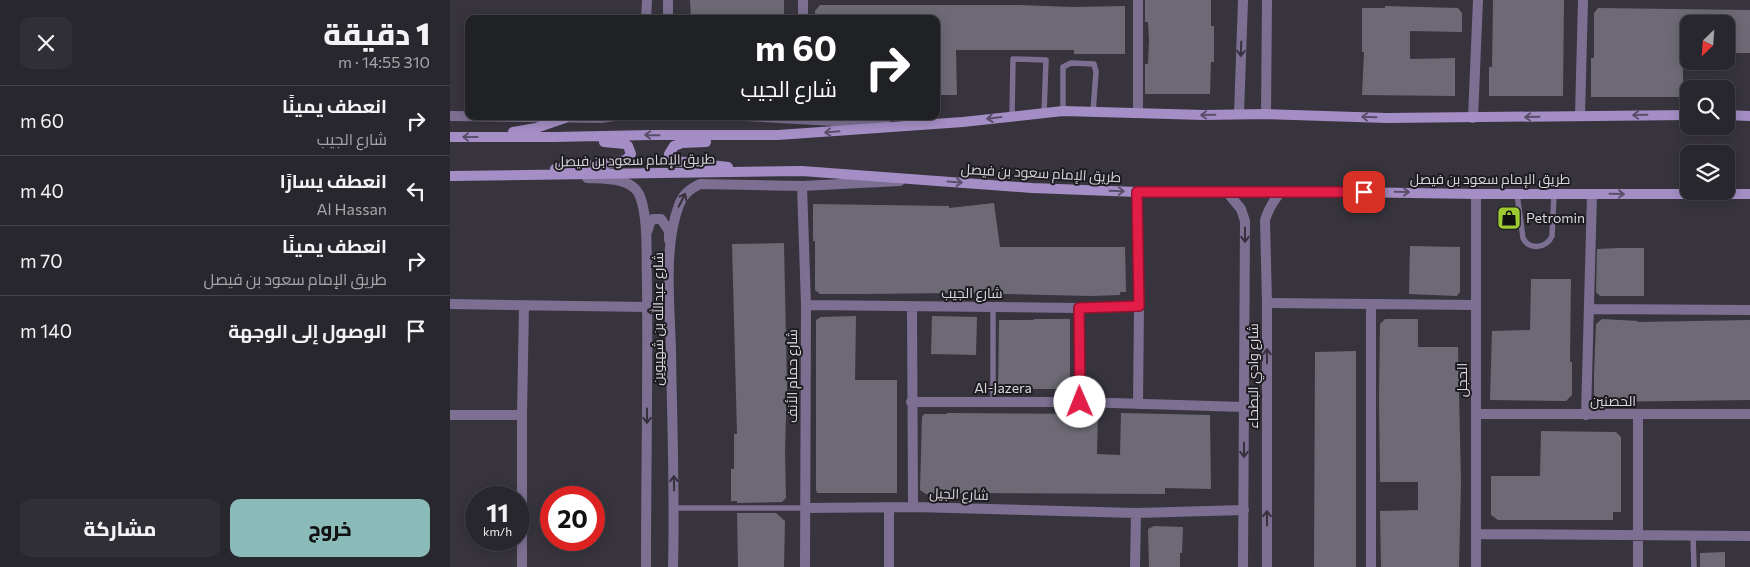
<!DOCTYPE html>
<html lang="ar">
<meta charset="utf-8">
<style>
body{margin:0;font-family:Commissioner,Cairo,sans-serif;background:#312f36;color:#f1f3f6;direction:rtl;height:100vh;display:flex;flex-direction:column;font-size:19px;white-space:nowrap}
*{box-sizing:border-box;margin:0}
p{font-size:16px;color:#a5a5aa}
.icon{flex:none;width:28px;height:28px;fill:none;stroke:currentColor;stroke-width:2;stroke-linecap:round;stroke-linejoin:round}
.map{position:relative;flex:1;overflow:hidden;direction:ltr}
.panel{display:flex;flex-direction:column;background:#29272e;width:450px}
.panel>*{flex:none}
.banner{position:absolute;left:15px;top:15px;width:475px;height:105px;border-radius:10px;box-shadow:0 2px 12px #0003,0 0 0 1px #45444a;direction:rtl;background:#202124;color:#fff;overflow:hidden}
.needle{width:32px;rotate:205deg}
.controls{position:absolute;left:1230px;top:15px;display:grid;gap:10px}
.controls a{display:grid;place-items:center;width:55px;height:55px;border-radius:10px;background:#29272e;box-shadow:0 2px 12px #0003,0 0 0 1px #45444a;font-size:25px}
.speed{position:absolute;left:15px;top:486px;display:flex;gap:10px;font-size:25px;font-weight:700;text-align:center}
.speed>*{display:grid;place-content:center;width:65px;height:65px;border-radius:50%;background:#29272e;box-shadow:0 2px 12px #0003,0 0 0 1px #45444a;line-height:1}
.speed small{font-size:12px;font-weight:400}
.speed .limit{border:8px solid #d22;background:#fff;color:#111}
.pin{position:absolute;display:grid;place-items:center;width:42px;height:42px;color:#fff;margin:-21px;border-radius:10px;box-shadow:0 2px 8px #0006}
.me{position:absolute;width:55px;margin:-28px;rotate:359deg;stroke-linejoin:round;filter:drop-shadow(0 0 4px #0008)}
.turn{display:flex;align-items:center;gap:18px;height:105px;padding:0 20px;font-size:22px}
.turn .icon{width:65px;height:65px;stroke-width:2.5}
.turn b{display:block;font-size:35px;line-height:42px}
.round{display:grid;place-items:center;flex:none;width:52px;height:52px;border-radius:10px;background:#312f36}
.head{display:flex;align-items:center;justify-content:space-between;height:85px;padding:0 20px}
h1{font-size:30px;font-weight:800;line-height:38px}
.action{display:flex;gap:10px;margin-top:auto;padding:10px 20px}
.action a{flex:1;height:58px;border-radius:10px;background:#8bbbb9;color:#111;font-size:20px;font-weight:800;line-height:58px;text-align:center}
.action a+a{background:#312f36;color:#f1f3f6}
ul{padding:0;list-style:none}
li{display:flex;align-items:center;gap:15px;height:70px;padding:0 20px;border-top:1px solid #45444a}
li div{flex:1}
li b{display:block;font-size:19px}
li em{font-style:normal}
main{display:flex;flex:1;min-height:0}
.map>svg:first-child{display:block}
.building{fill:#6e6a75}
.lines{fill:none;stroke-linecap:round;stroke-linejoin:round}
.service{stroke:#7c6f92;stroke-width:5.5}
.minor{stroke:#7c6f92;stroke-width:10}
.tertiary{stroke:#7c6f92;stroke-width:10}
.secondary{stroke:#a48ec5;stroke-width:10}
.oneway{stroke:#36313d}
.oneway2{stroke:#5a4f6b}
.route-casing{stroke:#92132f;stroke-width:12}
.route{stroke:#e11d48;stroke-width:9}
.labels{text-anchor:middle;stroke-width:4;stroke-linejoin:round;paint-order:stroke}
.street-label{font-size:14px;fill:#d9d7de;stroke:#1e1c21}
.poi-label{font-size:14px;fill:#d9d7de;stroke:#1e1c21;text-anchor:start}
</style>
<main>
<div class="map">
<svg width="1300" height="567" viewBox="0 0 1300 567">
<rect width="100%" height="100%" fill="#37343e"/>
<path class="building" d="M240,0h94v19h-93z
M695,0h66v26h3v36h-3l-1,32h-65v-30h3l1,-24 -1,-18h-3z
M1043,0h71l-1,96h-74v-29h3z
M370,5h199l54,2 52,-1v48h-51v-4h-118l1,45h-21v-76h-121v-8z
M935,6l73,2 4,5v19l-52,-1v28l45,-1v38l-93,-1 2,-43h-2v-44h23z
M1148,8l152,2v43h-24v-29h-37v30h-6v43h-92v-39h3v-45z
M544,203l6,44h125l1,45h-6v3l-29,1 -134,-3 -96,1h-41l-5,-4v-49h-2v-37l136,2v2z
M334,243l3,143 -2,65 1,47 -4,4 -45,1v-2h-6v-32h3v-35h3l-5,-190z
M960,246l50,1v45l-3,4 -48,-2z
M1168,248h26v48h-44l-4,-4 1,-43z
M1081,279h40l-1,83h2v33l-6,6 -76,-1 2,-69 38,-1z
M406,316l-1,64h42v113h-80l-1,-3v-170l5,-3z
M482,316l45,1 -1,38 -45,-1z
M584,319h36v70h-72l1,-69h35z
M935,319h33v28h40l3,136 -2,84h-78l-1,-56 38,-1v-28h-38l-1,-83 1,-75z
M1152,319l36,2v1l112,-2v80l-149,2 -7,-7v-21l2,-50z
M906,351v216h-42l1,-215z
M497,413l151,1 -1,40 23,1 1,-42 89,2 1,74 -46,-1v6l-190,-1 -49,1 -6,-4 2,-73 2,-3h23z
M1091,431l75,1 5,5v75h-8v8h-115l-7,-5v-39h49z
M287,513h39l9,8 -1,46h-46z
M704,526l29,1 -1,26h-2v14h-31l-1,-38z
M1275,552v15h-25v-14z"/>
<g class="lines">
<path class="service" d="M613,111v-44l8,-4 23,1 2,8 -3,40
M562,116l1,-57 33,1 -2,53
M1067,194l6,44c6,13 24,10 29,-2l2,-42
M629,308l1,94
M543,402v-96
M224,508h132
M1243,536l1,31"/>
<path class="minor" d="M353,0v19
M688,0v112
M789,114l4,-114
M816,114l1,-114
M1130,116l3,-116
M1023,118l5,-118
M352,186l4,119 -1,262
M687,192l2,114 -1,98
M1026,194v373
M817,303l209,2
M0,304l197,3
M356,305l273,3 60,-2
M921,305v262
M462,308l1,199
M1140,309l160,1
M461,402h169l164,5
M1026,414h274
M0,415h72
M1136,415l6,-221
M1188,415v152
M356,508l107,-1 223,6 108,-3
M1026,534l274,2
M72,567v-152l2,-110
M439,567v-60
M685,567l1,-54"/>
<path class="tertiary" d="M218,0v19
M196,19l1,-19
M0,116l151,2 13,-2
M295,116l141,8
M137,178c16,1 43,-1 52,16 10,21 7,67 8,91 1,94 -1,188 -1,282
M777,192l14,17 4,12 -2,346
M197,232l3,-9 3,-4h8l8,12v9
M223,567c2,-72 -1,-144 -2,-216 -1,-45 -8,-104 8,-146 4,-11 11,-16 21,-21l102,2 98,-5
M817,567v-264l-2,-83c4,-12 8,-20 17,-29"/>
<path class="secondary" d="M1276,115l24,1
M63,132l23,-4 29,-10
M0,137h104l97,-2h127l185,-13 100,-11 141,4 62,-1 121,4 302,-3
M256,142l-24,1 -8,3 -5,8 1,4 5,3 53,6
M105,169l51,-5 20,-4 5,-6 -3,-8 -3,-2 -21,-2
M0,176l352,-5 230,17 105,4 145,-1 194,3h274"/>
</g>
<defs><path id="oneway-shaft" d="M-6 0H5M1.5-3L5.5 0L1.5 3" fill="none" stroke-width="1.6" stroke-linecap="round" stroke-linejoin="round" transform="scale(1.25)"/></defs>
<g class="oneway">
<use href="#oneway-shaft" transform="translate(791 49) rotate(92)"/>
<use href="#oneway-shaft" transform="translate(232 200) rotate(-63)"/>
<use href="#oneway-shaft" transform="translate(795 235) rotate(90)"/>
<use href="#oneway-shaft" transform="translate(817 356) rotate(-90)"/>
<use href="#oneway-shaft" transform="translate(197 416) rotate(90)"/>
<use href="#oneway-shaft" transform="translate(794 450) rotate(90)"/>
<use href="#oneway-shaft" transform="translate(224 483) rotate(-91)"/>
<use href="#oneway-shaft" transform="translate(817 518) rotate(-90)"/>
</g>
<g class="oneway2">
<use href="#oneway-shaft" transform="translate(758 115) rotate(179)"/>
<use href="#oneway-shaft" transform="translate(1190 115) rotate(179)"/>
<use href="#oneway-shaft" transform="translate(919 117) rotate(-178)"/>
<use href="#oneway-shaft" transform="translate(1082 117) rotate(179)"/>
<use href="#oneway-shaft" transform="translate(544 118) rotate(173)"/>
<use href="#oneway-shaft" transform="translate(382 132) rotate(175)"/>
<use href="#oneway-shaft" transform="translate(202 135) rotate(-179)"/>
<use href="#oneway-shaft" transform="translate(20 137) rotate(-180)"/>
<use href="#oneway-shaft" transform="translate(505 182) rotate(4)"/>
<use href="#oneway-shaft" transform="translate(667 191) rotate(2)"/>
<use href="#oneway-shaft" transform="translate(952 192) rotate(1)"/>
<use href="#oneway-shaft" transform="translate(1167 194) rotate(1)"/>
</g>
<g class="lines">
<g class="route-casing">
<path id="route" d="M630,402l-1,-94 60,-2 -2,-114h227"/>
</g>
<use href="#route" class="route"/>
</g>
<defs>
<g id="shop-square" transform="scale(1.25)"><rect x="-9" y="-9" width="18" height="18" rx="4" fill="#9dca30" stroke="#1e1c21"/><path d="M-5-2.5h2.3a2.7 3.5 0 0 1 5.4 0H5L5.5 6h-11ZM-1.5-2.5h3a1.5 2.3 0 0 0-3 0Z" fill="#111"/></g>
</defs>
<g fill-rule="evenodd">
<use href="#shop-square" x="1059" y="218"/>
</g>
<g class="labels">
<g class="street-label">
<text transform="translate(185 160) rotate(-1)" y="5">طريق الإمام سعود بن فيصل</text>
<text transform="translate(591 173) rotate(3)" y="5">طريق الإمام سعود بن فيصل</text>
<text x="1040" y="184">طريق الإمام سعود بن فيصل</text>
<text x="522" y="298">شارع الجيب</text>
<text transform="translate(208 319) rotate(-90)" y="5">شارع عبدالله بن شهيوين</text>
<text transform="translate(342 376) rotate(-90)" y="5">شارع حمام الأنف</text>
<text transform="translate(803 376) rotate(-90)" y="5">شارع وادي البطحاء</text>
<text transform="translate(1012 380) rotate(-90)" y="5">الحجل</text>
<text x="553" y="393">Al-Jazera</text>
<text x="1163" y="406">الحصنين</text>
<text transform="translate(509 494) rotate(2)" y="5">شارع الجيل</text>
</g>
<g class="poi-label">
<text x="1076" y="223">Petromin</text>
</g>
</g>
</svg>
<div class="controls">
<a><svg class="needle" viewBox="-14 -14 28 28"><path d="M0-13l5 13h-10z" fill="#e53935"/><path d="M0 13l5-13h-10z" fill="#a5a5aa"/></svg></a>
<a><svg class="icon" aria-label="search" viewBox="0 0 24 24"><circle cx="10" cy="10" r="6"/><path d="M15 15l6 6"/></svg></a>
<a><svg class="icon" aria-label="layers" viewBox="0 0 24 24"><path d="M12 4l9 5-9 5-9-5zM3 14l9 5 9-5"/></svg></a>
</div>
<div class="speed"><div>11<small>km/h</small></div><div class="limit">20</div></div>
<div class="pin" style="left:914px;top:192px;background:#d93025"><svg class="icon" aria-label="arrive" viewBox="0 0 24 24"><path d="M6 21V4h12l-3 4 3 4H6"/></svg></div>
<svg class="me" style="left:630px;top:402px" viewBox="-20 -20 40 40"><circle r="19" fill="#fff"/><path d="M0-13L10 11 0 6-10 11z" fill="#e11d48"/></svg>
<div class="banner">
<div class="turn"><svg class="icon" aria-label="right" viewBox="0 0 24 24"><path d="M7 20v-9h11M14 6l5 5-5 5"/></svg><div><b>60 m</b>شارع الجيب</div></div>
</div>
</div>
<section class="panel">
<div class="head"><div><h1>1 دقيقة</h1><p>310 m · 14:55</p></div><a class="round"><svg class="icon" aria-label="close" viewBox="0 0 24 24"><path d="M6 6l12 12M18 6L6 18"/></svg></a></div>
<ul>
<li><svg class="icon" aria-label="right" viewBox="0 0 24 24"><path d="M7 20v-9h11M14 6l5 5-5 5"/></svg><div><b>انعطف يمينًا</b><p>شارع الجيب</p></div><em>60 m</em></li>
<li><svg class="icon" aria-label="left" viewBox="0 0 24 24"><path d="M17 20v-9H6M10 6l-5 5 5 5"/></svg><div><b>انعطف يسارًا</b><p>Al Hassan</p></div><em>40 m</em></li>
<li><svg class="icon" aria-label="right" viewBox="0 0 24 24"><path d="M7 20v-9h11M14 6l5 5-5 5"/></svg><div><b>انعطف يمينًا</b><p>طريق الإمام سعود بن فيصل</p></div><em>70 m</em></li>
<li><svg class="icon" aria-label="arrive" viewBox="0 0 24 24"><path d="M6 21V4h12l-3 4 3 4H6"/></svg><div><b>الوصول إلى الوجهة</b></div><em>140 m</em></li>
</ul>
<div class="action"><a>خروج</a><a>مشاركة</a></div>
</section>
</main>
